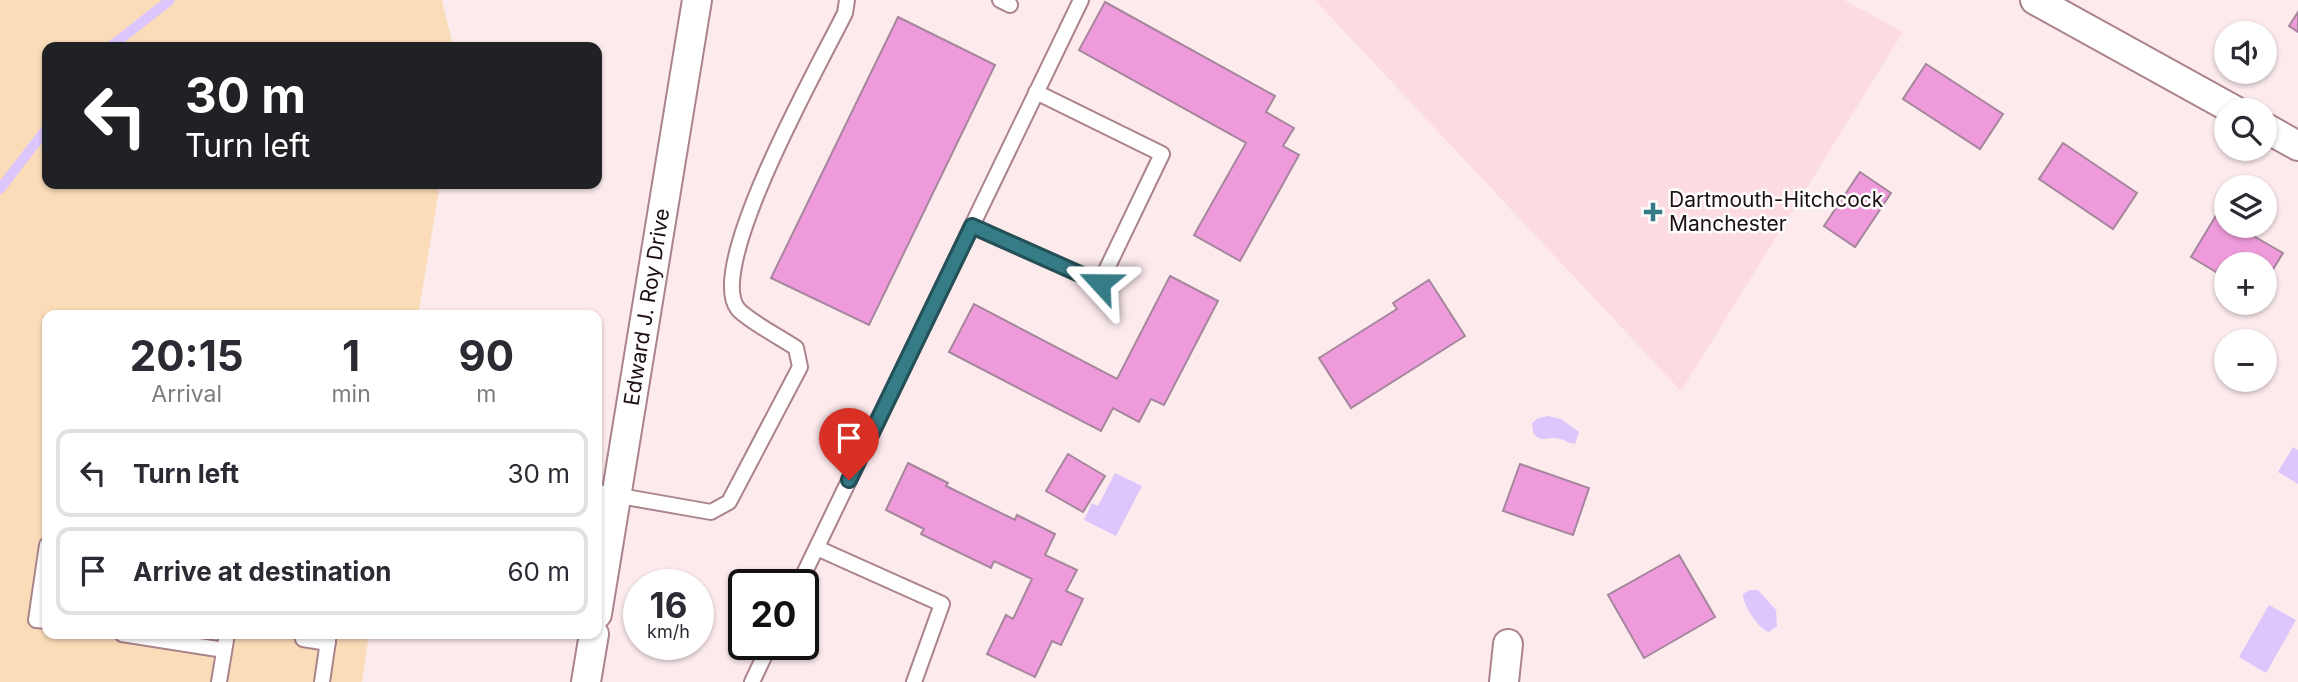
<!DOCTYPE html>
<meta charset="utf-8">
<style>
body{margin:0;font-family:Inter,sans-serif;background:#f7f7f7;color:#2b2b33;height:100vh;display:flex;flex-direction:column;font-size:26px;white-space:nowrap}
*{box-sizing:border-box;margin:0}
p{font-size:23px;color:#7c7c81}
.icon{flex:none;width:38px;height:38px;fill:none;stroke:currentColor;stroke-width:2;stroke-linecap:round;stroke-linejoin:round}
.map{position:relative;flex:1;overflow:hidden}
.panel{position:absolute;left:42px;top:310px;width:560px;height:329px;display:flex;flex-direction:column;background:#fff;border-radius:14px;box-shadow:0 2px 5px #0004}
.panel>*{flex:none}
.hud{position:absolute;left:42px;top:42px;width:560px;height:147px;border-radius:14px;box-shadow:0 2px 5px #0004;background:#202124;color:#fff;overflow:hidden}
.tools{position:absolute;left:2214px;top:21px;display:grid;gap:14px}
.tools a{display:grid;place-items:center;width:63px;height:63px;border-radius:50%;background:#fff;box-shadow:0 2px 5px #0004;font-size:35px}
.speed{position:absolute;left:623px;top:569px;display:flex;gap:14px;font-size:35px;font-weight:700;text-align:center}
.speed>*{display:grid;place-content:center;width:91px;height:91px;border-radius:50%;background:#fff;box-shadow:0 2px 5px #0004;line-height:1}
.speed small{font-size:18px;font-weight:400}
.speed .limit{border:4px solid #111;border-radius:10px;background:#fff;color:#111}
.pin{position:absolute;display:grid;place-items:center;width:60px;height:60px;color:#fff;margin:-72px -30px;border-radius:50% 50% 50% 0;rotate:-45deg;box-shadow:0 0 7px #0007}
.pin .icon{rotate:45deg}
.me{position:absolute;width:77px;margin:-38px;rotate:294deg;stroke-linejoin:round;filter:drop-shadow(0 0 5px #0008)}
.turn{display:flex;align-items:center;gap:24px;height:147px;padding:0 28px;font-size:32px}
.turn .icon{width:91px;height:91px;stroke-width:2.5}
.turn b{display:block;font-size:49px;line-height:60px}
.eta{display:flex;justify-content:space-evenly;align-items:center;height:119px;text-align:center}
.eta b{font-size:42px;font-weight:700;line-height:49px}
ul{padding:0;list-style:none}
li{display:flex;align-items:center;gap:21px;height:88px;margin:0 14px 10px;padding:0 14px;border:4px solid #e1e1e2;border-radius:14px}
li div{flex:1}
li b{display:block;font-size:26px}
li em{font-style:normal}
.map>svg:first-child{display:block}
.built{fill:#fcdce1}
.green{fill:#fadcb9}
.water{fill:#ddc6fc}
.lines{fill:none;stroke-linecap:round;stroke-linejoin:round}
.stream{stroke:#ddc6fc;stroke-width:10}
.building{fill:#ef9bdb;stroke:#a5869d;stroke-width:2}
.service-casing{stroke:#ab838a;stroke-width:18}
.minor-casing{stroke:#ab838a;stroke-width:32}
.service{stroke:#fff;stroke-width:14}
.minor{stroke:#fff;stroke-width:28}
.route-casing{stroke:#225158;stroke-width:18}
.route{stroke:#357c87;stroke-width:12}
.poi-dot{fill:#357c87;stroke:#fdfdfd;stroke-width:2.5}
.labels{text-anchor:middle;stroke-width:5;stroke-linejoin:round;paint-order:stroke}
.poi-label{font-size:21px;fill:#1d0f11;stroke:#fdfdfd;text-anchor:start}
.street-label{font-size:21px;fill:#1d0f11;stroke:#fdfdfd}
</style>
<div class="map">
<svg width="2298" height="682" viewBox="0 0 2298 682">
<rect width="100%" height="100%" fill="#fceaed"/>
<path class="built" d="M1315,0h529l59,32 -222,359z"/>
<path class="green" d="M0,0h442l11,47h-406v137h393l-22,131h-371v319h322l-7,48h-362z"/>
<path class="water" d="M1548,416l13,3 18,13 -4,12c-8,-1 -11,-5 -19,-6 -11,-1 -14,5 -23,-5l-1,-10 6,-5z
M2293,447l5,3v34l-20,-12z
M1115,473l27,13 -26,50 -32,-16 8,-17 6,3z
M1750,590h8l18,20 1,16 -8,6c-11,-3 -26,-27 -26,-38z
M2269,605l27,15 -30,53 -27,-16z"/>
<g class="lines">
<path class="stream" d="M110,47l60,-47
M0,189l47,-61"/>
</g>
<path class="building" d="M1105,2l170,94 -9,16 28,16 -11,18 16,9 -59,106 -46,-26 52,-92 -167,-93z
M2298,12v20l-9,-6z
M898,17l97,48 -126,260 -98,-47z
M1926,64l77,50 -23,35 -77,-50z
M2063,143l74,50 -24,36 -74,-50z
M1860,172l31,21 -36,54 -31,-21z
M2217,214l9,6v6h10l47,27 -19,31v-20h-38v14l-35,-21z
M1170,276l48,25 -54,104 -13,-6 -12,23 -26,-14 -12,23 -152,-79 25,-48 143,75z
M1429,280l36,56 -114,72 -32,-50 78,-49 -4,-6z
M1068,454l37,22 -22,36 -37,-21z
M908,463l40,20 -2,3 69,34 2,-5 38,19 -10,21 32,15 -11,21 17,8 -22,46 -9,-4 -17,36 -48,-23 19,-39 7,4 19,-40 -38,-18 -3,7 -70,-34 3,-5 -38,-19z
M1520,464l69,24 -16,47 -70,-24z
M1679,555l36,62 -71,41 -36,-63z"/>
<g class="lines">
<g class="service-casing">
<path id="service" d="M1000,0l10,5
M972,226l128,57 62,-129 -126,-62
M597,492l114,20 18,-10 71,-135 -4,-19c-13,-9 -49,-28 -58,-39 -34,-41 84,-249 107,-296l2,-13
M47,545l-11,75 11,1
M817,548l125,56 -28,78
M799,584l282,-584
M122,634l102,16
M303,639l25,4
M219,682l8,-48
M322,682l7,-48
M752,682l18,-38"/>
</g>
<g class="minor-casing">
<path id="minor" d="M2035,0l199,110
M2264,127l34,19
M597,614l100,-614
M586,682l8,-48
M1504,682l4,-38"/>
</g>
<use href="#service" class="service"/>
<use href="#minor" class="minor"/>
</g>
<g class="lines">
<g class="route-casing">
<path id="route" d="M849,480l123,-254 128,57"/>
</g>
<use href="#route" class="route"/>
</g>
<path class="poi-dot" d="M1649.5 201.5h7v7h7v7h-7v7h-7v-7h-7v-7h7z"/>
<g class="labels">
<g class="poi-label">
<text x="1669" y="207">Dartmouth-Hitchcock<tspan x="1669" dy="24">Manchester</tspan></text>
</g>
<g class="street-label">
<text transform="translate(647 307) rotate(-81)" y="7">Edward J. Roy Drive</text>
</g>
</g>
</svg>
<div class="tools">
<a><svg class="icon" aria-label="sound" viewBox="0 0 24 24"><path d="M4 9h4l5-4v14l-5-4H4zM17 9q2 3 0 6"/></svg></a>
<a><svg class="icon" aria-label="search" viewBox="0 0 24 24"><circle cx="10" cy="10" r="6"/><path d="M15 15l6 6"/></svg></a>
<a><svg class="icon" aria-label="layers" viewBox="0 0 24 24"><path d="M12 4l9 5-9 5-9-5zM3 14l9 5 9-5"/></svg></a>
<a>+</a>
<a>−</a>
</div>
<div class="speed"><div>16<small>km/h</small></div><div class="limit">20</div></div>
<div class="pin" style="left:849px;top:480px;background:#d93025"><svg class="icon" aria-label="arrive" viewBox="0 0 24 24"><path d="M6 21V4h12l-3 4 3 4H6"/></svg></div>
<svg class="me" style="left:1100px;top:283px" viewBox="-20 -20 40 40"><path d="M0-17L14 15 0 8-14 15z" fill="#357c87" stroke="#fff" stroke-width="4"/></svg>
<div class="hud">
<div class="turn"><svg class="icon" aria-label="left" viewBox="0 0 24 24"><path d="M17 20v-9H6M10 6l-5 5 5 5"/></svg><div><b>30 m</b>Turn left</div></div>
</div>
<section class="panel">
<div class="eta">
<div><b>20:15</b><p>Arrival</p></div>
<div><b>1</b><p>min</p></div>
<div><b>90</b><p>m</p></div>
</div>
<ul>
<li><svg class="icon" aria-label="left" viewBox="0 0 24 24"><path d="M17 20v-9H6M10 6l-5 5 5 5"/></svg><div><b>Turn left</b></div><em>30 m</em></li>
<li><svg class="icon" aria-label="arrive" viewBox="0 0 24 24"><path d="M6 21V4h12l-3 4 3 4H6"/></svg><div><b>Arrive at destination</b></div><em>60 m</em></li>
</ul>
</section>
</div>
